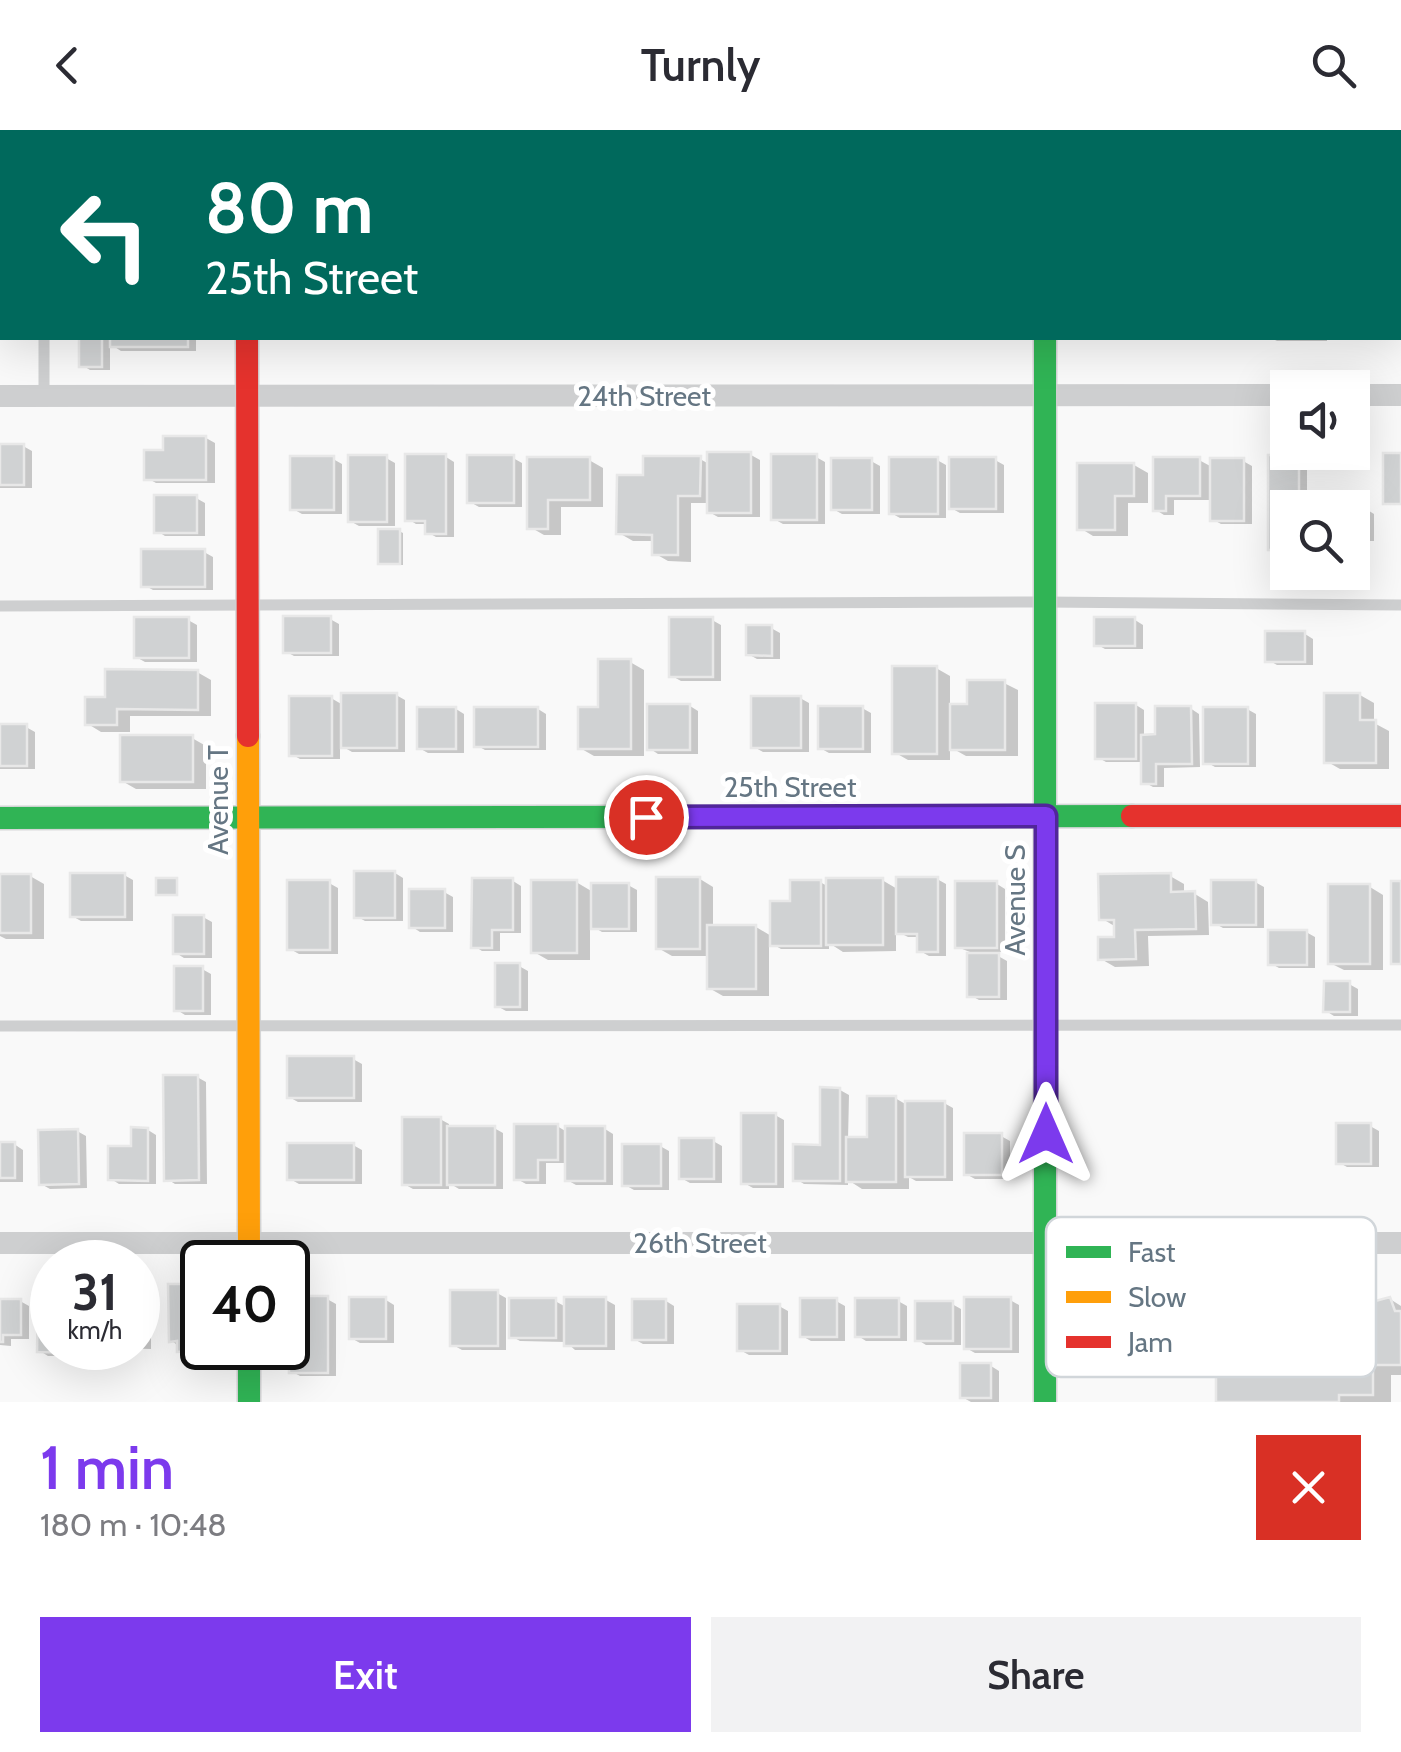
<!DOCTYPE html>
<meta charset="utf-8">
<style>
body{margin:0;font-family:Cabin,sans-serif;background:#f2f2f3;color:#2b2b33;height:100vh;display:flex;flex-direction:column;font-size:38px;white-space:nowrap}
*{box-sizing:border-box;margin:0}
p{font-size:32px;color:#7c7c81}
.icon{flex:none;width:55px;height:55px;fill:none;stroke:currentColor;stroke-width:2;stroke-linecap:round;stroke-linejoin:round}
.map{position:relative;height:1272px;overflow:hidden}
.sheet{display:flex;flex-direction:column;background:#fff;flex:1}
.sheet>*{flex:none}
.guide{position:absolute;left:0px;top:0px;width:1402px;height:210px;box-shadow:0 10px 40px #0002;background:#00695c;color:#fff;overflow:hidden}
.fabs{position:absolute;left:1270px;top:240px;display:grid;gap:20px}
.fabs a{display:grid;place-items:center;width:100px;height:100px;border-radius:0px;background:#fff;box-shadow:0 10px 40px #0002;font-size:50px}
.speed{position:absolute;left:30px;top:1110px;display:flex;gap:20px;font-size:50px;font-weight:700;text-align:center}
.speed>*{display:grid;place-content:center;width:130px;height:130px;border-radius:50%;background:#fff;box-shadow:0 10px 40px #0002;line-height:1}
.speed small{font-size:25px;font-weight:400}
.speed .limit{border:5px solid #111;border-radius:15px;background:#fff;color:#111}
.pin{position:absolute;display:grid;place-items:center;width:85px;height:85px;color:#fff;margin:-42px;border:5px solid #fff;border-radius:50%;box-shadow:0 2px 10px #0007}
.me{position:absolute;width:110px;margin:-55px;rotate:0deg;stroke-linejoin:round;filter:drop-shadow(0 0 8px #0008)}
.turn{display:flex;align-items:center;gap:35px;height:210px;padding:0 40px;font-size:45px}
.turn .icon{width:130px;height:130px;stroke-width:2.5}
.turn b{display:block;font-size:70px;line-height:85px}
.round{display:grid;place-items:center;flex:none;width:105px;height:105px;border-radius:0px;background:#f2f2f3}
.overview{display:flex;align-items:center;justify-content:space-between;height:170px;padding:0 40px}
h1{font-size:60px;font-weight:600;line-height:75px;color:#7c3aed}
.button{display:flex;gap:20px;margin-top:auto;padding:20px 40px}
.button a{flex:1;height:115px;border-radius:0px;background:#7c3aed;color:#fff;font-size:40px;font-weight:600;line-height:115px;text-align:center}
.button a+a{background:#f2f2f3;color:#2b2b33}
header{display:flex;justify-content:space-between;align-items:center;height:130px;padding:0 40px;background:#fff;font-size:45px;font-weight:600}
.map>svg:first-child{display:block}
.shadow{fill:#0003}
.building{fill:#d0d2d3;stroke:#e8e8e8;stroke-width:2.5}
.lines{fill:none;stroke-linecap:round;stroke-linejoin:round}
.fast-casing{stroke:#d5d6d7;stroke-width:25}
.slow-casing{stroke:#d5d6d7;stroke-width:25}
.jam-casing{stroke:#d5d6d7;stroke-width:25}
.lane{stroke:#cecfd0;stroke-width:11}
.street{stroke:#cecfd0;stroke-width:22}
.fast{stroke:#30b455;stroke-width:22}
.slow{stroke:#ff9f0a;stroke-width:22}
.jam{stroke:#e5322d;stroke-width:22}
.route-casing{stroke:#51269a;stroke-width:25}
.route{stroke:#7c3aed;stroke-width:18}
.labels{text-anchor:middle;stroke-width:10;stroke-linejoin:round;paint-order:stroke}
.street-label{font-size:28px;fill:#657683;stroke:#fff}
.key{fill:#fff;stroke:#d1d6da;stroke-width:2.5}
.key-label{font-size:28px;fill:#657683}
</style>
<header><svg class="icon" aria-label="back" viewBox="0 0 24 24"><path d="M15 5l-7 7 7 7"/></svg>Turnly<svg class="icon" aria-label="search" viewBox="0 0 24 24"><circle cx="10" cy="10" r="6"/><path d="M15 15l6 6"/></svg></header>
<div class="map">
<svg width="1401" height="1272" viewBox="0 0 1401 1272">
<rect width="100%" height="100%" fill="#f9f9f9"/>
<path class="shadow" d="M464,0h27v2h-27z
M546,0h20v2h-20z
M651,0h29v2h-29z
M970,0h27v2h-27z
M82,208h114v13h-75l-11,-7v26h-20l-8,-5z
M1271,208h56v3h-50z
M206,308l9,5v40h-59l-9,-5 19,-25z
M0,316h23l9,5v37h-32z
M751,325l9,5v57h-42l-9,-5v-9h-18v59l-23,-1 -14,-8v-12h-21l-14,-8 26,-56 55,-18 9,5z
M446,327l8,5v75h-18l-9,-5v-8h-11l-8,-5z
M816,327l9,5v62h-42l-9,-5z
M386,328l9,5v63h-36l-9,-5z
M513,328l9,5v44h-43l-9,-5z
M1299,328l8,5v45h-19v46h-9l-9,-5z
M333,329l9,5v50h-40l-9,-5z
M530,330h59l14,8v39h-42v28h-17l-14,-8z
M937,330l9,5v53h-46l-9,-5z
M995,330l9,5v48h-44l-9,-5z
M1156,330h43l13,7 31,-6 9,5v58h-31l-9,-5v-19h-38v15h-10l-8,-5z
M871,331l9,5v48h-38l-9,-5z
M1134,335l14,8v30h-20v33h-35l-13,-8z
M196,368l9,5v33h-40l-8,-5z
M1352,379h14l8,5v27h-22z
M399,401l4,2v32h-19l-3,-2z
M204,422l9,5v33h-60l-9,-5z
M330,489l9,5v32h-45l-9,-5z
M188,490l9,5v37h-52l-9,-5z
M712,490l9,5v56h-40l-9,-5z
M1135,490l8,5v24h-38l-9,-5z
M771,498l9,5v26h-23l-9,-5z
M1305,504l8,5v26h-36l-9,-5z
M630,532l14,8v86h-50l-14,-8z
M936,538l14,8v30h19l35,-23 14,7v66h-52l-16,-9v13h-42l-14,-8z
M197,542l14,8v36h-81v16h-29l-13,-8 19,-25z
M396,565l9,5v52h-53l-12,-7v14h-40l-9,-5 40,-56 12,7z
M1360,565l14,8v20l15,8v38h-49l-14,-8z
M800,568l9,5v49h-46l-9,-5z
M1136,575l8,5v27l14,-1 32,-28 9,6 1,53 -36,1v19h-11l-9,-5v-20h-38l-9,-5z
M690,576l8,5v43h-40l-9,-6z
M862,578l9,5v40h-42l-9,-5z
M456,579l8,5v39h-36l-9,-5z
M538,579l8,5v36h-61l-9,-5z
M1247,579l9,5v53h-41l-9,-5z
M0,597h26l9,5v37h-35z
M192,608l14,8v43h-70l-14,-8z
M395,743l8,5v43h-38l-9,-5z
M124,745l9,5v41h-52l-9,-5z
M0,746h30l14,8v55h-38l-6,-3z
M1170,746l14,8v10h11l13,8 1,33 -61,1 1,30 -34,1 -14,-8 15,-20v-12l-15,-9z
M700,749l13,8v40h43l17,10 20,-33 27,-22 9,5 53,-7 17,10 38,-11 9,5v72h-17l-9,-5v-14h-12l-12,-6v20l-53,1 -14,-9v6h-48l-12,-7v54h-46l-14,-8v-32h-37l-14,-8z
M513,751l8,5v47h-21v18h-18l-8,-5z
M576,752l17,10 35,-7 9,5v42h-35l-12,-7v35h-42l-14,-8z
M1255,752l9,5v41h-41l-9,-5z
M329,753l9,5v66h-39l-9,-5z
M997,754l8,5v63h-14l16,9v39h-28l-9,-5v-43l-13,-5z
M1370,757l13,8v75h-39l-14,-7z
M444,762l9,5v35h-33l-9,-6z
M203,787l9,5v36h-28l-8,-5z
M1306,802l9,5v31h-36l-9,-5z
M519,836l9,5v40h-22l-9,-5z
M202,839l9,5v41h-26l-8,-5z
M1349,854l9,5v27h-24l-8,-5z
M353,929l9,5v38h-64l-9,-5z
M197,947l9,5 1,102h-32l-8,-5z
M840,960l9,5 -1,45h21l26,-42 12,7 37,-2 9,5v73h-37l-7,-4v12h-47l-14,-9v5l-44,-1 -8,-5 26,-32z
M775,985l9,5v68h-31l-9,-5z
M440,989l9,5v4h45l9,5v56h-44l-10,-6v6h-36l-9,-5z
M557,996l10,6 38,-3 8,5v51h-37l-9,-5v-17h-21v21h-20l-9,-5z
M1370,996l9,5v36h-32l-9,-5z
M148,1000l8,5v49h-37l-8,-5z
M77,1001l9,5 1,52 -37,1 -9,-5z
M1001,1006l9,5v38h-35l-9,-5z
M713,1011l9,5v37h-32l-9,-5z
M0,1014h14l9,6v32h-23z
M353,1015l9,5v34h-63l-9,-5z
M660,1016l9,5v39h-35l-9,-5z
M171,1156h31l2,69h-15l-18,-15z
M497,1163l9,5v52h-44l-9,-5z
M41,1166h11v52h36v8h-40l-8,-5z
M138,1167l13,6v46l-36,-1h23z
M327,1169l9,5v72h-36l-9,-5z
M1390,1169l11,7v69h-10v27h-173l113,-92z
M386,1170l8,5v38h-34l-9,-5z
M606,1170l9,5v45h-40l-9,-8 -46,-1 -9,-5 44,-35 11,6z
M1010,1170l9,5v48h-44l-9,-5z
M0,1171h20l9,5v33h-18v7l-11,-1z
M666,1171l8,5v38h-31l-9,-5z
M836,1171l9,5v35h-34l-9,-5z
M898,1171l9,5v35h-41l-8,-5z
M952,1174l9,5v36h-35l-8,-5z
M779,1176l9,5v44h-39l-9,-5z
M991,1236l8,5v31h-28l-9,-5z"/>
<path class="building" d="M138,0h51v2h-51z
M0,97h2v49h-2z
M79,208h23v29h-23z
M110,208h78v9h-78z
M163,306h43v44h-62v-30h19z
M0,314h24v41h-24z
M707,322h44v61h-44z
M1383,323h18v51h-18z
M405,324h41v80h-21v-13h-20z
M771,324h46v66h-46z
M348,325h39v67h-39z
M467,325h47v48h-47z
M1268,325h31v53h-11v42h-20z
M290,326h44v54h-44z
M643,326h58l-1,40h-22v59h-26v-20l-36,-1 1,-59h26z
M527,327h63v43h-42v29h-21z
M889,327h49v57h-49z
M949,327h47v52h-47z
M1153,327h47v39h-34v15h-13z
M831,328h41v52h-41z
M1210,328h34v63h-34z
M1077,333h57v33h-19v34h-38z
M154,365h43v38h-43z
M1328,376h38v32h-14v-30z
M378,399h22v35h-22z
M141,419h64v38h-64z
M283,486h48v37h-48z
M134,487h55v41h-55z
M669,487h44v60h-44z
M1094,487h41v29h-41z
M746,495h26v31l-26,-1z
M1265,501h40v31h-40z
M598,529h33v90h-53v-42h20z
M892,536h45v88h-45z
M105,539l93,1v40l-81,-1v16h-32v-28h20z
M967,550h38v70h-55v-46h17z
M341,563h56v55h-56z
M1324,563h36v27h16v43h-52z
M289,566h43v60h-43z
M751,566h50v52h-50z
M1095,573h41v56h-41z
M647,574h43v46h-43z
M818,576h45v43h-45z
M1155,576h36l1,58h-36v20h-15v-49l14,-1z
M417,577h39v42h-39z
M474,577h64v40h-64z
M1203,577h45v57h-45z
M0,594h27v42h-27z
M120,605h73v47h-73z
M354,741h41v47h-41z
M70,743h55v44h-55z
M1171,743v19l24,-1 1,38 -61,1 1,29 -38,1v-23h16v-17h-15l-1,-46z
M0,744h31v59h-31z
M656,747h44v72h-44z
M896,747h42v75h-21v-18h-21z
M156,748h21v17h-21z
M472,748h41v52h-21v18h-21z
M826,748h57v67h-57z
M287,750h43v70h-43z
M531,750h46v73h-46z
M790,750h31v66h-51v-45h20z
M1211,750h45v45h-45z
M955,751h42v67h-42z
M1391,751h10v83h-10z
M591,753h38v46h-38z
M1328,754h42v80h-42z
M409,759h36v39h-36z
M173,785h31v39h-31z
M707,795h49v64h-49z
M1268,800h39v35h-39z
M967,823h32v44h-32z
M495,833h25v44h-25z
M174,836h29v45h-29z
M1324,851h26v31h-27z
M287,926h67v42h-67z
M163,945h35l1,105 -35,1z
M820,957l20,1v93h-47v-37l27,1z
M867,966h29v86h-50v-45h21z
M905,971h40v76h-40z
M741,983h35v71h-35z
M402,987h39v68h-39z
M1336,993h35v41h-35z
M514,994h44v36h-20v20h-24z
M447,996h48v59h-48z
M565,996h40v55h-40z
M131,997l17,1v53l-40,-1v-34h23z
M78,999l1,55 -40,1 -1,-55z
M964,1003h38v42h-38z
M679,1008h35v41h-35z
M0,1012h15v36h-15z
M287,1013h67v37h-67z
M622,1014h39v42h-39z
M168,1154h34v58h-6v9l-19,1v-11l-8,1z
M450,1160h48v56h-48z
M38,1163h14v55h28v5l-43,-1z
M138,1165h5v50h-5z
M289,1166h39v77h-39z
M349,1167h37v42h-37z
M564,1167h42v49h-42z
M964,1167h47v52h-47z
M1390,1167l5,14h6v54h-28v30h-34v7h-123v-95h113v-4h39z
M509,1168h47v40h-47z
M800,1168h37v39h-37z
M855,1168h44v39h-44z
M0,1169h21v36h-18v7h-3z
M632,1169h34v41h-34z
M915,1171h38v40h-38z
M737,1174h43v47h-43z
M960,1233h31v35h-31z"/>
<g class="lines">
<g class="fast-casing">
<path id="fast" d="M248,0v2
M1045,0v2
M1045,208v1064
M0,688l1132,-2
M249,1218v54"/>
</g>
<g class="slow-casing">
<path id="slow" d="M248,606l1,526"/>
</g>
<g class="jam-casing">
<path id="jam" d="M247,208l1,398
M1132,686h269"/>
</g>
<path class="lane" d="M1400,52h1
M0,54h2
M44,208v58
M0,476l1045,-4 356,3
M0,896l1401,-1"/>
<path class="street" d="M1352,265h49
M0,266l1288,-1
M0,1113h1401"/>
<use href="#fast" class="fast"/>
<use href="#slow" class="slow"/>
<use href="#jam" class="jam"/>
</g>
<g class="lines">
<g class="route-casing">
<path id="route" d="M646,687l400,-1v318"/>
</g>
<use href="#route" class="route"/>
</g>
<g class="labels">
<g class="street-label">
<text x="644" y="276">24th Street</text>
<text x="790" y="667">25th Street</text>
<text transform="translate(218 670) rotate(-90)" y="10">Avenue T</text>
<text transform="translate(1015 770) rotate(-90)" y="10">Avenue S</text>
<text x="700" y="1123">26th Street</text>
</g>
</g>
<rect x="1046" y="1087" width="330" height="160" rx="15" class="key"/>
<rect x="1066" y="1116" width="45" height="12" fill="#30b455"/>
<rect x="1066" y="1161" width="45" height="12" fill="#ff9f0a"/>
<rect x="1066" y="1206" width="45" height="12" fill="#e5322d"/>
<g class="key-label">
<text x="1128" y="1132">Fast</text>
<text x="1128" y="1177">Slow</text>
<text x="1128" y="1222">Jam</text>
</g>
</svg>
<div class="fabs">
<a><svg class="icon" aria-label="sound" viewBox="0 0 24 24"><path d="M4 9h4l5-4v14l-5-4H4zM17 9q2 3 0 6"/></svg></a>
<a><svg class="icon" aria-label="search" viewBox="0 0 24 24"><circle cx="10" cy="10" r="6"/><path d="M15 15l6 6"/></svg></a>
</div>
<div class="speed"><div>31<small>km/h</small></div><div class="limit">40</div></div>
<div class="pin" style="left:646px;top:687px;background:#d93025"><svg class="icon" aria-label="arrive" viewBox="0 0 24 24"><path d="M6 21V4h12l-3 4 3 4H6"/></svg></div>
<svg class="me" style="left:1046px;top:1004px" viewBox="-20 -20 40 40"><path d="M0-17L14 15 0 8-14 15z" fill="#7c3aed" stroke="#fff" stroke-width="4"/></svg>
<div class="guide">
<div class="turn"><svg class="icon" aria-label="left" viewBox="0 0 24 24"><path d="M17 20v-9H6M10 6l-5 5 5 5"/></svg><div><b>80 m</b>25th Street</div></div>
</div>
</div>
<section class="sheet">
<div class="overview"><div><h1>1 min</h1><p>180 m · 10:48</p></div><a class="round" style="background:#d93025;color:#fff"><svg class="icon" aria-label="close" viewBox="0 0 24 24"><path d="M6 6l12 12M18 6L6 18"/></svg></a></div>
<div class="button"><a>Exit</a><a>Share</a></div>
</section>
